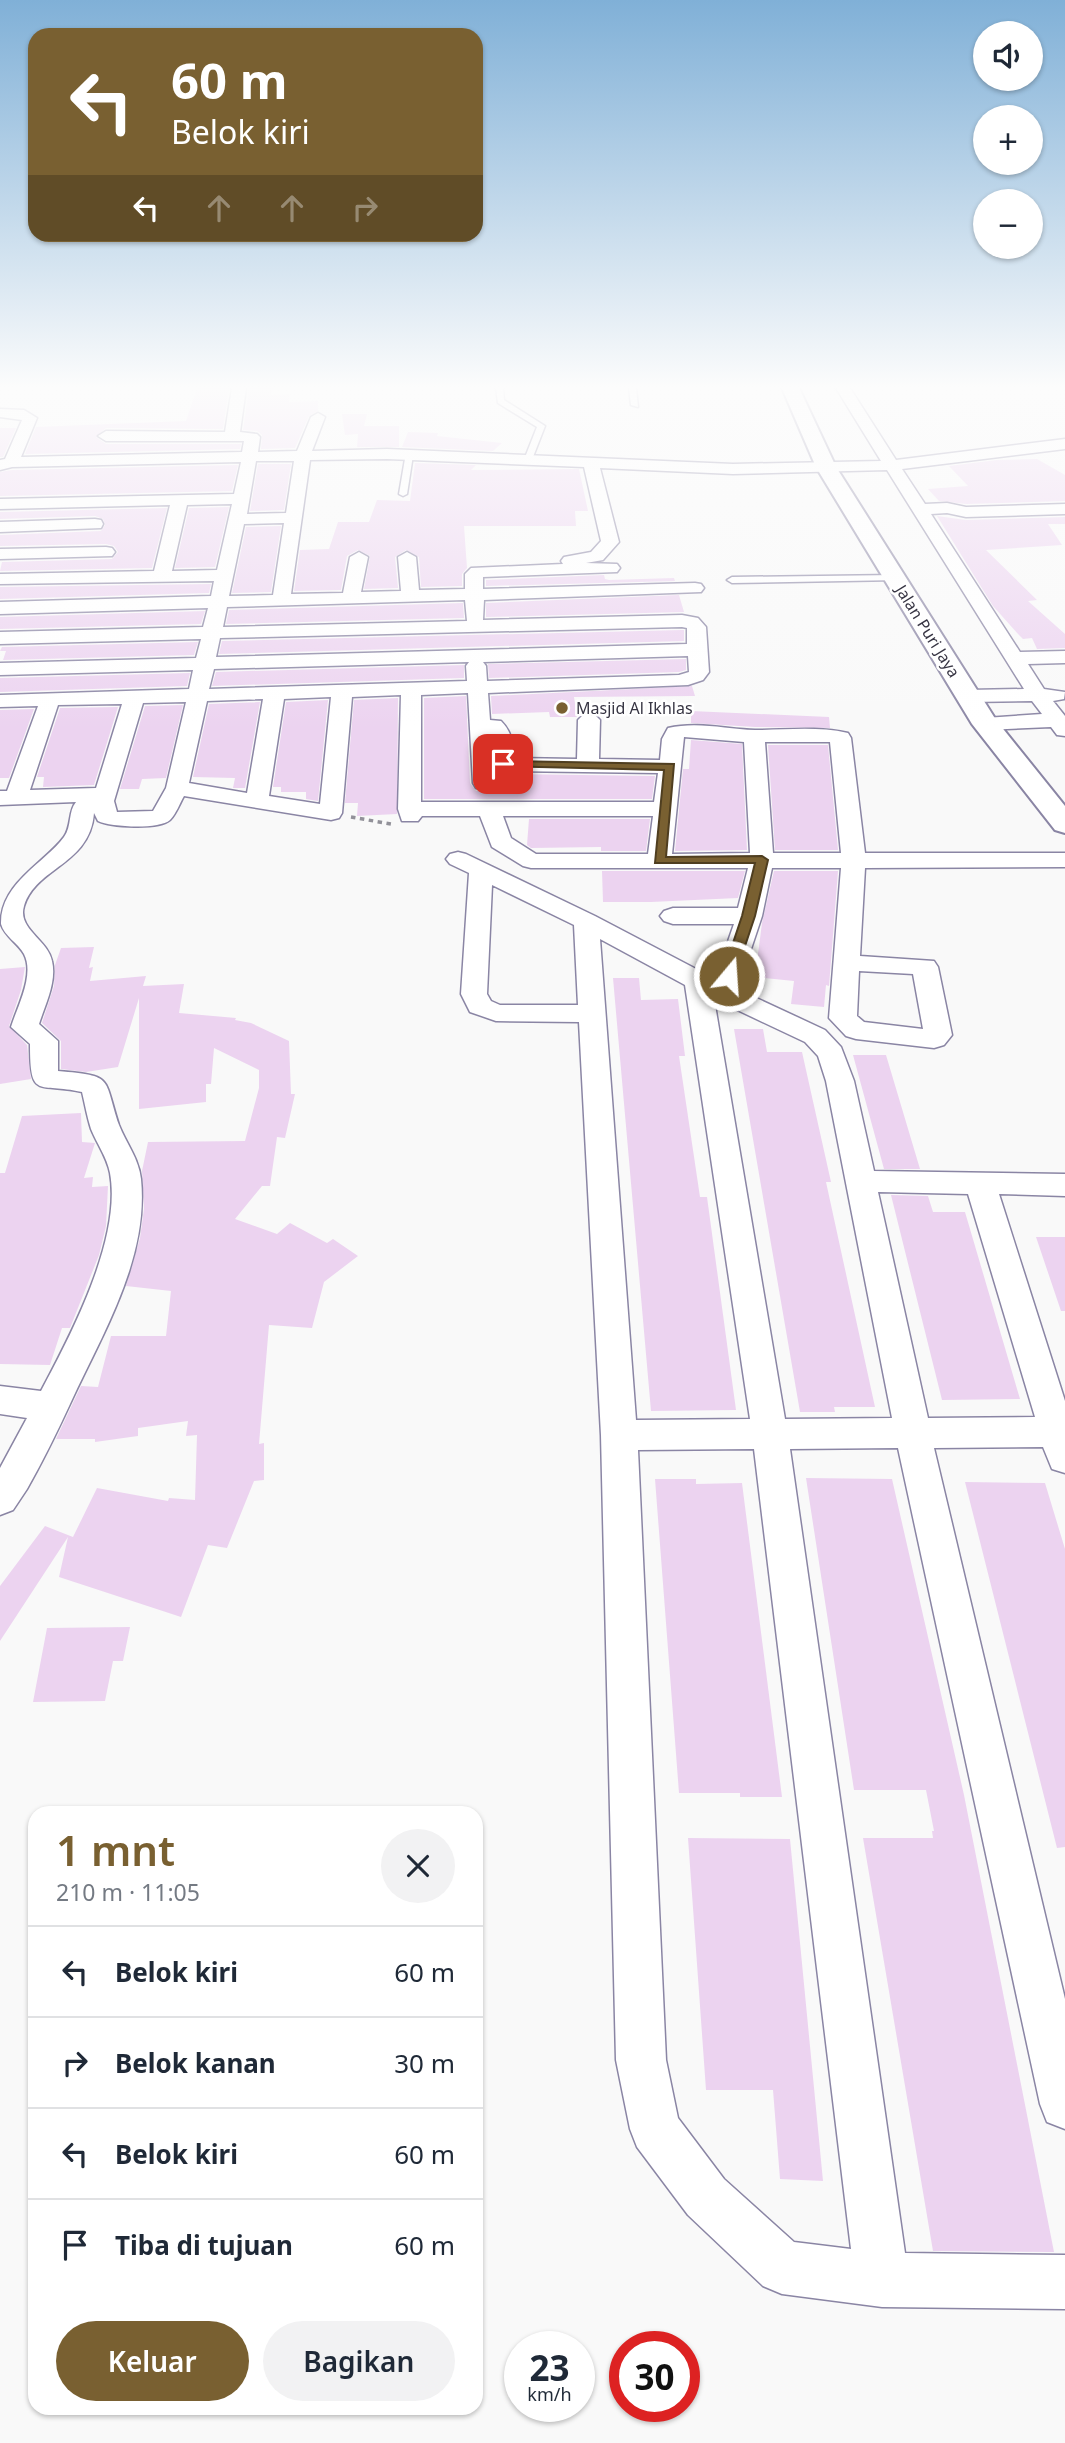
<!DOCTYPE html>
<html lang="id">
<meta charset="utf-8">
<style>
body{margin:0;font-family:"Noto Sans",sans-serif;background:#f2f2f3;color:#1f2937;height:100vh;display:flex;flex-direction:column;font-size:26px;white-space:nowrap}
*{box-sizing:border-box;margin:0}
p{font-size:23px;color:#747a83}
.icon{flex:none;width:38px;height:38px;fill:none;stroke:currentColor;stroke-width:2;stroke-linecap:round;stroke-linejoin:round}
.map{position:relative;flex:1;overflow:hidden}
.details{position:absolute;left:28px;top:1806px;width:455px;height:609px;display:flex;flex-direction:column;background:#fff;border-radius:21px;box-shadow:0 2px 5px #0004}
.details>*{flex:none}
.top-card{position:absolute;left:28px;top:28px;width:455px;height:214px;border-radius:21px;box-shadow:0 2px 5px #0004;background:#796031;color:#fff;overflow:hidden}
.fabs{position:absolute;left:973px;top:21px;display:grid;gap:14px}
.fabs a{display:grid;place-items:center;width:70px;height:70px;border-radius:50%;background:#fff;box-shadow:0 2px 5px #0004;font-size:35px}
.speed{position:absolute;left:504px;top:2331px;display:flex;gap:14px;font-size:35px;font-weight:700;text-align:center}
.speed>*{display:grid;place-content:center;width:91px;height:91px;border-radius:50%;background:#fff;box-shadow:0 2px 5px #0004;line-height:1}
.speed small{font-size:18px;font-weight:400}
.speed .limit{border:10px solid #d22;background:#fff;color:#111}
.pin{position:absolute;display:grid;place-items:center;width:60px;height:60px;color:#fff;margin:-30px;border-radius:14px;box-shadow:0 4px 10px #0006}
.me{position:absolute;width:77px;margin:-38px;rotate:18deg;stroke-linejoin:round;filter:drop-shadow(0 0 5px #0008)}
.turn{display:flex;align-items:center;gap:24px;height:147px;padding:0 28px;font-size:32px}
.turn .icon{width:91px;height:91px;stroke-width:2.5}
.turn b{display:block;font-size:49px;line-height:60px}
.lanes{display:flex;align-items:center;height:66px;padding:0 28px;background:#0003;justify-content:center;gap:35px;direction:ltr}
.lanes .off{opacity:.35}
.round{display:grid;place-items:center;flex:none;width:74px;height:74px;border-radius:37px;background:#f2f2f3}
.head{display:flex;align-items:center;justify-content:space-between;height:119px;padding:0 28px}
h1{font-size:42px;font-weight:600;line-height:52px;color:#796031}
.action{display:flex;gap:14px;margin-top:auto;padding:14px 28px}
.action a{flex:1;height:80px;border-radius:42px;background:#796031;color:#fff;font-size:28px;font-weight:600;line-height:80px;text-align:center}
.action a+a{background:#f2f2f3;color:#1f2937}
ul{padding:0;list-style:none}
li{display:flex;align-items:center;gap:21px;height:91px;padding:0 28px;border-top:2px solid #e0e1e3}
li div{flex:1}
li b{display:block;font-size:26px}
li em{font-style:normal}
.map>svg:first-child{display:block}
.building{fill:#ecd3f0}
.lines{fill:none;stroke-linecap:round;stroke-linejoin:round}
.service-casing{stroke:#8a85a4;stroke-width:3}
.minor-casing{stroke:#8a85a4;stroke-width:3}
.tertiary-casing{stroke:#8a85a4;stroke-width:4}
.path{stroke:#929199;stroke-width:3.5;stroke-dasharray:4.5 4.5;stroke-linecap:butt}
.service{fill:#fff;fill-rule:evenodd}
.minor{fill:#fff;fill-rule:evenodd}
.tertiary{fill:#fff;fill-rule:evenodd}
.route{fill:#796031;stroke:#4f3e20;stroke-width:2}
.poi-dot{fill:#796031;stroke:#fff;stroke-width:2.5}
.labels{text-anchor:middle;stroke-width:5;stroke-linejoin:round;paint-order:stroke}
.far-street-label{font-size:16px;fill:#373543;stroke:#fff}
.far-poi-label{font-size:16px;fill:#373543;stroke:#fff;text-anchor:start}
</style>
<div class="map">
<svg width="1065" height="2443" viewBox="0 0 1065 2443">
<rect width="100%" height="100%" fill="#f9f9f9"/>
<path class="building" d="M197,388h32l-6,41 -117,-1 -10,9 10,7h135l-1,5 -215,5 11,-27 150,-6z
M249,388h25l-4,7 20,-1 -1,8 29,-1v10l-9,5 -14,32 -34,1 1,-14 -5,-4 -14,-1z
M342,414h25l-3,12h35v21h-42l1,-13 -13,1z
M0,428h16l-13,29h-3z
M408,432l30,1 -1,3 65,7 -9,8 -91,-4z
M1037,459l28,16v26l-99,3 -27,-3 -11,-12 40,-3 -19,-20 48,-6z
M415,463l61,2 -5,5 108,-1 9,42h-13l1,15h-112l3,42 -5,6v12l-41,1 -2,-30 -13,-7 -11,7 3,31 -34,1 6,-33 -12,-6 -11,6 -6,34 -47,1 6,-41 29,-1 9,-27h31l8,-22 33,1z
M258,464h33l-7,46 -34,1z
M238,465l-6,26 -232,5v-24l12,-2z
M229,507l-14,60 -40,1 14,-60z
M167,508l-15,60 -152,3 2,-9 110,-3 6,-7 -4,-6 -8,-2 -106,2v-11l101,-4 4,-6 -2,-6 -8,-3 -95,3v-7z
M937,516l29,4 99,-3v7h-17l14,21 -76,5 51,50 -9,1 37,33v14l-28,1 -5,-11 -9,1 -4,-4 -26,-29z
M281,526l-10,66 -39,1 14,-66z
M604,575l1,4 4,1 65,-2 1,3 -189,5v-6z
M211,584l-2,9 -209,6v-12z
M679,595l5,17 -198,5v-14z
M463,603l1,15 -238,6 3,-14z
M205,611l-4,13 -201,5v-12z
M682,630h2v11l-465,13 3,-13z
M198,642l-4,13 -191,5 3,-9h-6l2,-4z
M686,659v11l-7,2 -190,6 -1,-14z
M464,665v13l-252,8 4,-14z
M190,673l-3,13 -187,6v-14z
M692,686l3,10 -121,1 3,20h-27l-1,-5 -57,2 -1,-18z
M466,696l4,87 6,8 18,-2 4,-6 -1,-12 6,3 152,2 -3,23h-228v-101z
M398,698l-1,116 -40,2 1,-13h-13l9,-103z
M328,700l-10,101 -12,-2v-7h-25v-5h-8l13,-85z
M260,702l-15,86h-12l2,-10 -42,-1 16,-73z
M183,705l-17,73 -24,1 -3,10h-19l25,-83z
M118,707l-24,78 -51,2 1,-10h-7l23,-69z
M34,709l-25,69h-9v-68z
M691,711l138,6 1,11 -75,-1 -64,-4z
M691,740l51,4 5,106 -72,1 8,-82h6z
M768,745h60l10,105h-63z
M529,819h121l-4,32h-45v-4l-70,1 -4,-3z
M602,871h143l-7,27 -87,4h-48z
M774,871h64l-9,115 -3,-1 -2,22 -33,-3 3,-23 -39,-4 7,-54z
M94,947l-5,21 4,-1 -3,14 56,-5 -3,10 41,-2 -5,29 57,5 -1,2 16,3 38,18 2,53h4l-10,44 -8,-1 -7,49h-8l-27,33 42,15 13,-11 37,20 6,-4 25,17 -34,26 -12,46 -43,-3 -10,119 5,-1v37l-10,1 -27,67 -19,-3 -27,72 -122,-40 9,-40 -68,104v-55l45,-60 28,11 24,-49 71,13 1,-3 26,2 2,-65 -11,1 2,-15 -50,7v8l-43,6v-3h-39l25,-53 17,1 13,-51h55l5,-45 -45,-5 14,-48 4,-29 -2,-38 6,-29 97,-1 14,-53v-18l-45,-22 -3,36h-5v18l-67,7v-111l-21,69 -32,5 -25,-3v-28l-19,-18 12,-37 1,-21 6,-17z
M25,967l-4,23 -12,36 18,19 4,34 -31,5v-115z
M613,978h26l2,22 37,-1 7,57h-6l21,141h7l29,213 -85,1z
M734,1029h29l4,23h35l29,130h-5l49,225h-41l1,5h-35z
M853,1055h33l34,114h-36z
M81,1113l1,29 13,1 -11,35 9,-1 -1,10 16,-1 -2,40 -7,29 -29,73h-8l-12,37 -50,-1v-191h5l17,-57z
M891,1195l37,1 5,16h32l55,187 -78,1z
M1036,1237h29v74h-4z
M806,1478l86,1 72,316 90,457 -121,-1 -70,-413h70l-1,-7h2l-8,-41h-72z
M655,1479h41v5l46,-1 40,314h-42v-4h-61z
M965,1482l80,1 20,66v298l-8,1z
M130,1627l-7,34h-10l-8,40 -72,1 14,-74z
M688,1838l102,1 33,342 -43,-2 -7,-89h-67z"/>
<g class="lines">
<g class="service-casing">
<path id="service" d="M496,388h7l1,12 41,26 -14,36 -7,-2 13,-33 -39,-24z
M629,388h7l2,19 -7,-2z
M406,453l7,2 -6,39 -4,2 -4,-2z
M896,575l5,3 -2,2 -167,3 -5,-3 5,-3z"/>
</g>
<g class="minor-casing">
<path id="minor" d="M232,388h14l-6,44 17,2 3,3 -2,15 39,-1 14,-34 7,-4 7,4 -13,34 75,-2 346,15 148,-3 -45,-73h14l46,72 169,-21v10l-163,20 23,35 22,-1 19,4 99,-3v10l-99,3 -19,-4 -16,1 89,138 45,-1v12l-37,1 16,25 21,3 -1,7 -11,2 12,15v20l-8,-1 -6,-8 -66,3 -7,-2 -4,-4 4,-4 7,-2 57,-4 -10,-13 -63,1 -7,-2 -3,-4 3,-4 7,-2 55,-1 -137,-219 -154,4 -133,-6 19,74 -16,18 -17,3 31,1 3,4 -3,4 -134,5v12l212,-6 6,1 3,4 -3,4 -217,8 -1,20 199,-5 16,3 8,9 3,45 -6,8 -15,5 -200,8 2,27 11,1c11,11 12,22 13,37l63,1 1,-39 4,-4h14l4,4 -1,39 61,1 2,-21 6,-11c29,-7 58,1 87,2 31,0 62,-4 93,3l3,5 14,115h200v14l-200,1 -5,88 74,5 4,6 14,68 -8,10 -10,3 -78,-9 -10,-3 -17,-18 12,-150h-69l-10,48 -20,60 -4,6h-16l103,48 16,17 13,34 20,90 191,3v22l-66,-2 66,207v72l-13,-4 -9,-22 -109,1 131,551v130l-18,-7 -7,-18 -142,-656 -108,1 115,804 160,2v54l-183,-2 -100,-13 -19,-8 -75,-71 -51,-68 -7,-18 -14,-69 -15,-625 -22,-413 -83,-1 -26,-9 -9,-18 8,-121 -19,-9 -4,-5 4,-5 8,-2 8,2 129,62 124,65 -3,-5 18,-52h-61l-9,-3 -4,-5 4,-5 9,-3h65l10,-40h-217l-8,-2 -31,-19 -12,-31h-58l-4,5h-16l-4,-12 3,-114 -49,2 -10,116 -3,5 -8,2 -147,-24c-4,7 -8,18 -14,24 -11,10 -60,7 -72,1l-4,-8c-4,52 -58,54 -70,93 -7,23 24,34 28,55 5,21 -7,44 -13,63l19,17v30c57,5 45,6 61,54 7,18 20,34 22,54 8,80 -39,155 -71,225 -13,28 -27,57 -43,85l-14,21 -13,5v-47l27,-50 -27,-4v-28l41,5c30,-56 81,-153 69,-218 -3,-16 -13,-29 -19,-44 -4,-12 -6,-25 -9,-37 -44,-10 -52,9 -52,-48l-19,-17c6,-20 24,-52 13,-73 -6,-11 -20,-18 -23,-30 -1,-41 44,-61 63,-87 8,-11 4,-26 12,-35l-76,3v-14h7l31,-85 -38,1v-12l189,-6 4,-19 -193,5v-12l196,-5 5,-19 -201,5v-12l203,-5 5,-19 -208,6v-12l211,-6 3,-15 -214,3v-10l154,-3 16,-66 -170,4v-10l234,-5 7,-32 -229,5 -12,3v-10l5,-1 17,-39 -22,-3v-8l24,1 13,8 -16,39 221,-5 2,-11h-138l-8,-5 8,-5 119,1zM387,459l197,8 17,74 -10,11 -27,5 -3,4 2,3 -92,4 -6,6v15l-46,1 -3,-33 -9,-5 -9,5 3,34 -40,1 7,-35 -9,-5 -9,5 -7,36 -52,1 19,-134zM256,461h38l-8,52 -39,1zM232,504l-15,66 -45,1 15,-66zM284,523l-11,72 -44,1 15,-72zM465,600l2,21 -244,6 4,-20zM682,627l5,1v16l-471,13 4,-19zM688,656l1,16 -10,3 -192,6 -1,-15 -3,-4zM469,662l-3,4 1,15 -258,8 5,-20zM468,693l5,90 3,5h16l3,-5 -1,-16 9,4 155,2 -4,29h-233v-107zM331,697l-11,107 -51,-8 15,-97zM263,699l-16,94 -58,-10 18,-82zM186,702l-20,86 -13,23 -36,1 -3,-11 29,-98zM122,704l-26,84 -66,2 28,-85zM684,737l60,5 6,111 -78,1zM765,742h65l11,111h-68zM503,816h150l-5,38h-112l-25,-16zM492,885l82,40 4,80h-78l-9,-4 -4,-7zM600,939l85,46 65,434 -114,1zM859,971l54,3 10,55 -59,-7 -7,-6zM714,999l91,43 13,14 8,25 66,337 -107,1zM878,1192l90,2 67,223 -107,1zM754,1449l97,800 -57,-7 -70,-63 -46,-61 -12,-58 -28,-610z
M95,519l6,1 2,4 -2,4 -101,4v-10z
M106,547l6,1 3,4 -3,4 -112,3v-10z"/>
</g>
<g class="tertiary-casing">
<path id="tertiary" d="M782,388h17l37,79 160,253 69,86v27l-10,-3 -83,-106 -156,-257z"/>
</g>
<path class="path" d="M351,817l40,7"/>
<use href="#service" class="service"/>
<use href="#minor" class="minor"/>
<use href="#tertiary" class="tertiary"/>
</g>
<linearGradient id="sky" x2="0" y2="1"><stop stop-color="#80b0d7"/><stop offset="0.53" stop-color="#fcfcfc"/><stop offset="1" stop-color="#fcfcfc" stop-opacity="0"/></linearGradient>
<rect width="1065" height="730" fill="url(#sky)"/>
<path class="route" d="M503,761l171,3 -8,93 96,-1 6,4 -13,56 -21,63 -5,1 -7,-4 20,-60 13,-53h-100l9,-93 -165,-4v-4z"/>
<circle class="poi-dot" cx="562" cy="708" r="7"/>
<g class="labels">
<g class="far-street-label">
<text transform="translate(928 631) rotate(58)" y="6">Jalan Puri Jaya</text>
</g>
<g class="far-poi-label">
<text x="576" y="714">Masjid Al Ikhlas</text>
</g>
</g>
</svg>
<div class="fabs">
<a><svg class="icon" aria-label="sound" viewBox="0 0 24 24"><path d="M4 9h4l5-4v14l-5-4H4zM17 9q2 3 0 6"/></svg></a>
<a>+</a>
<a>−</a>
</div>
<div class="speed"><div>23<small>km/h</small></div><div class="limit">30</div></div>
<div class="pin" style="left:503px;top:764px;background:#d93025"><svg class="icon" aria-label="arrive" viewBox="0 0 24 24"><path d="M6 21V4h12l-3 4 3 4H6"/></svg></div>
<svg class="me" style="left:729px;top:976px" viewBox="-20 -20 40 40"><circle r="17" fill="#796031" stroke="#fff" stroke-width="3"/><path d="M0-11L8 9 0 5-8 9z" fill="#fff"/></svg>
<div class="top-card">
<div class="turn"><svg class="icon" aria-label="left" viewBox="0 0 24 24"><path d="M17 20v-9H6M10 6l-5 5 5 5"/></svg><div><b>60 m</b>Belok kiri</div></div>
<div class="lanes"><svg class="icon" aria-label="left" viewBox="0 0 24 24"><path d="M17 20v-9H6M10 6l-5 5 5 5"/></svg><svg class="icon off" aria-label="ahead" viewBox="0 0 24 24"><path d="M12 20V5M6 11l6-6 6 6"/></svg><svg class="icon off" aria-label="ahead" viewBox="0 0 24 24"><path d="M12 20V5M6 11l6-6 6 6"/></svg><svg class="icon off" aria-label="right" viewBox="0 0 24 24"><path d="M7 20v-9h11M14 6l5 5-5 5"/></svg></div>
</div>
<section class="details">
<div class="head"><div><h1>1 mnt</h1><p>210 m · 11:05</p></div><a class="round"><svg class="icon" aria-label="close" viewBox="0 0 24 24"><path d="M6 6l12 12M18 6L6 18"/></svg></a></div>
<ul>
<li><svg class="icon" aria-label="left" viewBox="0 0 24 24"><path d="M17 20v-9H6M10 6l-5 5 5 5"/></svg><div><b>Belok kiri</b></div><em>60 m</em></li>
<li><svg class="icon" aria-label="right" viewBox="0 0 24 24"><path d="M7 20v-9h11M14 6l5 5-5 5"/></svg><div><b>Belok kanan</b></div><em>30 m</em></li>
<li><svg class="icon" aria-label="left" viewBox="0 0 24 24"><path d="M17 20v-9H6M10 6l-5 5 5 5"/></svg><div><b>Belok kiri</b></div><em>60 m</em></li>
<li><svg class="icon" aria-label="arrive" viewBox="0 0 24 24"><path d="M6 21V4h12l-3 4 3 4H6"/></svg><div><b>Tiba di tujuan</b></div><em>60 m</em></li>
</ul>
<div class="action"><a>Keluar</a><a>Bagikan</a></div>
</section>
</div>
